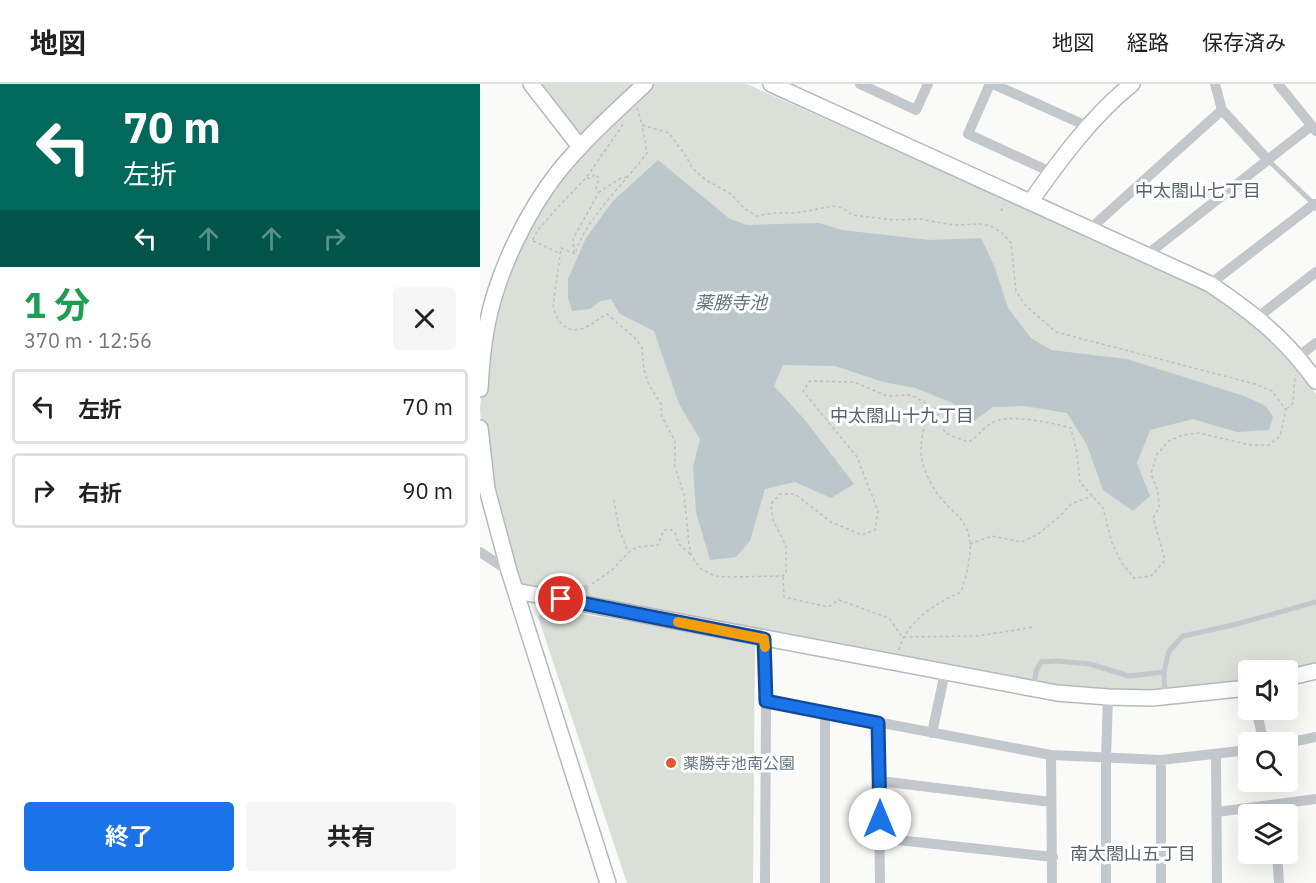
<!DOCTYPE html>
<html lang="ja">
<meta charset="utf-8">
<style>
body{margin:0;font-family:"IBM Plex Sans","Noto Sans JP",sans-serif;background:#f6f6f6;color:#222;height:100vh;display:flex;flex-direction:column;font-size:22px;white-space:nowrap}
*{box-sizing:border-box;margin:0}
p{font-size:20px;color:#767676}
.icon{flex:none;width:33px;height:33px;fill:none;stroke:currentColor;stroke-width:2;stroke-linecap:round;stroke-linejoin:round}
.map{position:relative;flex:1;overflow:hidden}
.sheet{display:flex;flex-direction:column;background:#fff;width:480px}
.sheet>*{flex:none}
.banner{background:#00695c;color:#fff;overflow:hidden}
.fabs{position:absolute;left:758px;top:576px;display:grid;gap:12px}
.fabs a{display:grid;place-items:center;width:60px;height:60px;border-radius:6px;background:#fff;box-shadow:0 6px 24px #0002;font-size:30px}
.pin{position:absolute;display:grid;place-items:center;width:51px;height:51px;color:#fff;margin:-26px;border:3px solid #fff;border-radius:50%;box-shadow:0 2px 6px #0007}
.me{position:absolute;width:66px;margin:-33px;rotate:0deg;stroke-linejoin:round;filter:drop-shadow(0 0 4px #0008)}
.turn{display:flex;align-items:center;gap:21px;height:126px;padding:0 24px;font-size:27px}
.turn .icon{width:78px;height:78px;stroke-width:2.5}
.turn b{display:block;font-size:42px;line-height:51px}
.lanes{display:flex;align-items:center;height:57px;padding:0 24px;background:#0003;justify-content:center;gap:30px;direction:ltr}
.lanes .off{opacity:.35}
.round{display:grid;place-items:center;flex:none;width:63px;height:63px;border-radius:6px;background:#f6f6f6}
.summary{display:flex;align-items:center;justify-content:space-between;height:102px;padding:0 24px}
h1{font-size:36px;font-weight:700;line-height:45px;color:#1e9e55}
.primary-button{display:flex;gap:12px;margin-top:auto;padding:12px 24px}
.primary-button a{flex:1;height:69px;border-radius:6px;background:#1a73e8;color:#fff;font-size:24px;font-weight:700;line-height:69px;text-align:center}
.primary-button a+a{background:#f6f6f6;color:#222}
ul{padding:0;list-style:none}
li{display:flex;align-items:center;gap:18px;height:75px;margin:0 12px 9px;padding:0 12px;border:3px solid #e0e0e0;border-radius:6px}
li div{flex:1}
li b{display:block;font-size:22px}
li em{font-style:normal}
header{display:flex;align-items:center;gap:36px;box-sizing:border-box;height:84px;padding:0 30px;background:#fff;border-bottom:2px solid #e0e0e0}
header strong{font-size:28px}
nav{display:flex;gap:33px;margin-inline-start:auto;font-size:21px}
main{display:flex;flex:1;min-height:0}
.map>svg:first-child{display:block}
.green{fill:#dadfd7}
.water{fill:#bbc7cb}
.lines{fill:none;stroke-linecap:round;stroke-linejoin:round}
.secondary-casing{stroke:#b3babf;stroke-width:18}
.path{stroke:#bbbfc2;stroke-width:1.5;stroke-dasharray:3 3;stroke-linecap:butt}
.lane{stroke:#c3c8cc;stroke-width:5}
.street{stroke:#c3c8cc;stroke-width:10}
.secondary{stroke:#fff;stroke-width:15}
.route-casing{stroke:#114b97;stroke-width:15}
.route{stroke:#1a73e8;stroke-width:10}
.slow{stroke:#f59e0b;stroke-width:10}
.poi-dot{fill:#e4572e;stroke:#fff;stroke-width:2}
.labels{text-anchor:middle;stroke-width:6;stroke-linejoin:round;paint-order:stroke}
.poi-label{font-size:16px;fill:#657683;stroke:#fff;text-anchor:start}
.neighbourhood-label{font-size:18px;fill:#57646e;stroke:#fff}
.water-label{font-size:18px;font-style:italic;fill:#60757c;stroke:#fff}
</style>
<header>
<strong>地図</strong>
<nav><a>地図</a><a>経路</a><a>保存済み</a></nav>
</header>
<main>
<section class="sheet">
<div class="banner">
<div class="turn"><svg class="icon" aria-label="left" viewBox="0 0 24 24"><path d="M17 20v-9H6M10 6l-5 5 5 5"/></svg><div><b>70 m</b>左折</div></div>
<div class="lanes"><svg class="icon" aria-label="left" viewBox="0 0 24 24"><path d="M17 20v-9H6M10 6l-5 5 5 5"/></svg><svg class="icon off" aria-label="ahead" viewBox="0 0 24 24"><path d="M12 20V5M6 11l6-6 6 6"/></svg><svg class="icon off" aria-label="ahead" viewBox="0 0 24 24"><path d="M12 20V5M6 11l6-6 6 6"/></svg><svg class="icon off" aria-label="right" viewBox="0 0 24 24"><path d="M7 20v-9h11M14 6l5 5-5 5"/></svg></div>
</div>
<div class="summary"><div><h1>1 分</h1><p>370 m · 12:56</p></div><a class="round"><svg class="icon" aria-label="close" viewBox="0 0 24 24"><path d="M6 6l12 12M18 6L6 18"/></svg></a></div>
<ul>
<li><svg class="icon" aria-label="left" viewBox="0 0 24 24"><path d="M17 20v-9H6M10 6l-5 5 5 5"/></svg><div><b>左折</b></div><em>70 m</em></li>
<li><svg class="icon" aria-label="right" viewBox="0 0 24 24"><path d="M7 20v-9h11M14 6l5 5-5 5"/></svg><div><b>右折</b></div><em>90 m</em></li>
</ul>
<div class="primary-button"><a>終了</a><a>共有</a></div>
</section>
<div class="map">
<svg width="836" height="799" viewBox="0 0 836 799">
<rect width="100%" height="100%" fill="#fafaf8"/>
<path class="green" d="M61,0h93l-54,51z
M173,0h94l457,205 47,34 41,38 24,33v277l-68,-1v19l-145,9 -586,-107 -34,-141 -3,-42 8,-81 29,-78 41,-70z
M67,524l208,35 -2,240h-126l-89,-266z"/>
<path class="water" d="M178,76l72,59 17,6 72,-2 23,7 88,10 51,-2 14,30 13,40 23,30 20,12 76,9 117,37 22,10 7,11 -4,13 -32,2 -44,-13 -43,11 -13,33 13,33 -17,15 -30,-21 -16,-45 -20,-32 -43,-7 -31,1 -23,17 -17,-21 -38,-15 -32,-6 -48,-16 -52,-1 -9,21 31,34 49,64 -23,14 -36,-16 -30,7 -15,52 -14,16 -26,3 -14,-48 -3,-45 7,-28 -21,-35 -25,-73 -34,-17 -9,-15 -10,2 -11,8 -18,2 -4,-14v-18l18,-41 27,-37z"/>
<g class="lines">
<g class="secondary-casing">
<path id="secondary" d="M51,0l49,63
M291,0l439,200c43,29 75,54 106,97
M551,117c28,-40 62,-86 101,-117
M0,305c1,-22 3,-43 7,-64 10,-52 39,-112 71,-153 26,-32 57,-60 87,-88
M0,344l7,61 22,82 99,312
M36,507l541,102 51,4 44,1 96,-10
M807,594l29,-7"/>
</g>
<path class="path" d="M157,24l5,17 27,8 17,23 6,12 14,12 25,14 14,15 12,7 16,-3h23l37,-7 10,2 9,7 43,5 25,-1 33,6 29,-1 11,3 9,6 9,10 5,48 8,13 32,28 199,52 17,7 14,19 -6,26 -11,9h-19l-51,-12 -16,2 -14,6 -12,13 -6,20 7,17 1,17 -6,10 12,42 -14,16 -17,2 -13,-16 -9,-19 -9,-35 -23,-26 -3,-29 -6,-25c-19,-5 -65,-16 -81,-4 -9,6 -13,14 -22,18l-23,-9 -9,-24 -25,-14 -24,1 -33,-14 -44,-1 -7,10 54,66 21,54 -3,19 -13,5 -31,-13 -36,-28h-15l-9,10 2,16 13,26v27l-3,3 -53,1 -15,-1 -14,-7 -10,-14 -2,-11 -5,-50 -9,-27v-26l-13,-24 -1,-13 -13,-21 -4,-13 -2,-22 -7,-10 -28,-24c-8,4 -13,10 -21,13 -18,9 -30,-5 -33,-22l8,-57 14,6c10,-35 50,-71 72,-101l-5,-28
M107,94h4l4,-4 4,4 -3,10 3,4 22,-14 7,-1
M521,127l3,-6
M53,156l4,-9 22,-25 27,-28 36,-52 1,-5
M53,157l26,12
M94,169l-1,-14 26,-47
M807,325l6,-6 2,-28
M134,416l5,29 9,23
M490,460l22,-8 29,6 16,-7 22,-18 12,-13 21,-8
M303,493l1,20 44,10 11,-7 50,18 13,19 76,-1 56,-9
M112,500l20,-14 18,-19 7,-4 21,-2 6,-15 6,-1 5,4 4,11 12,11
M419,566c8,-30 36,-46 62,-58 7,-22 16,-51 1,-71 -4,-7 -11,-11 -16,-17 -10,-11 -19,-25 -23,-40 -6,-18 3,-40 5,-59"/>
<path class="lane" d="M788,76l46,44
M103,519l3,-16
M554,603l2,-16 5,-9 16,-1 33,3 39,12 35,-4
M685,611l-1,-23 5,-21 14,-15 54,-12 79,-22"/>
<path class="street" d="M380,0l56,26 12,-26
M510,0l-22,50 83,38
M513,0l96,43
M735,0l7,26 46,50
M798,0l38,47
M610,145l132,-119
M669,172l4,-6 158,-124
M730,200l104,-80 2,2
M778,233l58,-45
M819,272l17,-13
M0,468l29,19
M284,555l2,62 -1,182
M286,617l285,54 110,5 87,-10
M776,626l8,32
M345,629v170
M398,639l2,160
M452,649l13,-61
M807,659l29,-6
M571,671l1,128
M736,671l1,128
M681,676v123
M400,697l171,21
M737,728l99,-13
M400,754l173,19
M797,770l2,29
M626,799v-125l2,-61"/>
<use href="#secondary" class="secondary"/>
</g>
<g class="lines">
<g class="route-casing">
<path id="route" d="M81,515l203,40 2,62 112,22 2,96"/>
</g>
<use href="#route" class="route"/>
<path class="slow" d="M198,538l86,17 1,8"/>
</g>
<circle class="poi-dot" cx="191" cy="679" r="6"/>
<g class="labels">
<g class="poi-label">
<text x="203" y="685">薬勝寺池南公園</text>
</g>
<g class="neighbourhood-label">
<text x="718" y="113">中太閤山七丁目</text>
<text x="422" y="338">中太閤山十九丁目</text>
<text x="653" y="776">南太閤山五丁目</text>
</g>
<g class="water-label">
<text x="251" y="225">薬勝寺池</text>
</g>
</g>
</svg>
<div class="fabs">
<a><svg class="icon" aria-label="sound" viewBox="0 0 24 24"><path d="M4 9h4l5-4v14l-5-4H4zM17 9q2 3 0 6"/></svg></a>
<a><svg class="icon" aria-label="search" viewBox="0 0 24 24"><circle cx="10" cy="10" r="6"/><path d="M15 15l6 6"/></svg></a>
<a><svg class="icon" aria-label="layers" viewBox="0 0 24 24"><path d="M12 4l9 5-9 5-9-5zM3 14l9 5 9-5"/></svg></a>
</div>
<div class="pin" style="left:81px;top:515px;background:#d93025"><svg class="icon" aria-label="arrive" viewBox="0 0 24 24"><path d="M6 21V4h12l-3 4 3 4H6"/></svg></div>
<svg class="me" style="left:400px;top:735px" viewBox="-20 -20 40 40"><circle r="19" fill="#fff"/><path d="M0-13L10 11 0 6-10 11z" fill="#1a73e8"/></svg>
</div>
</main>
